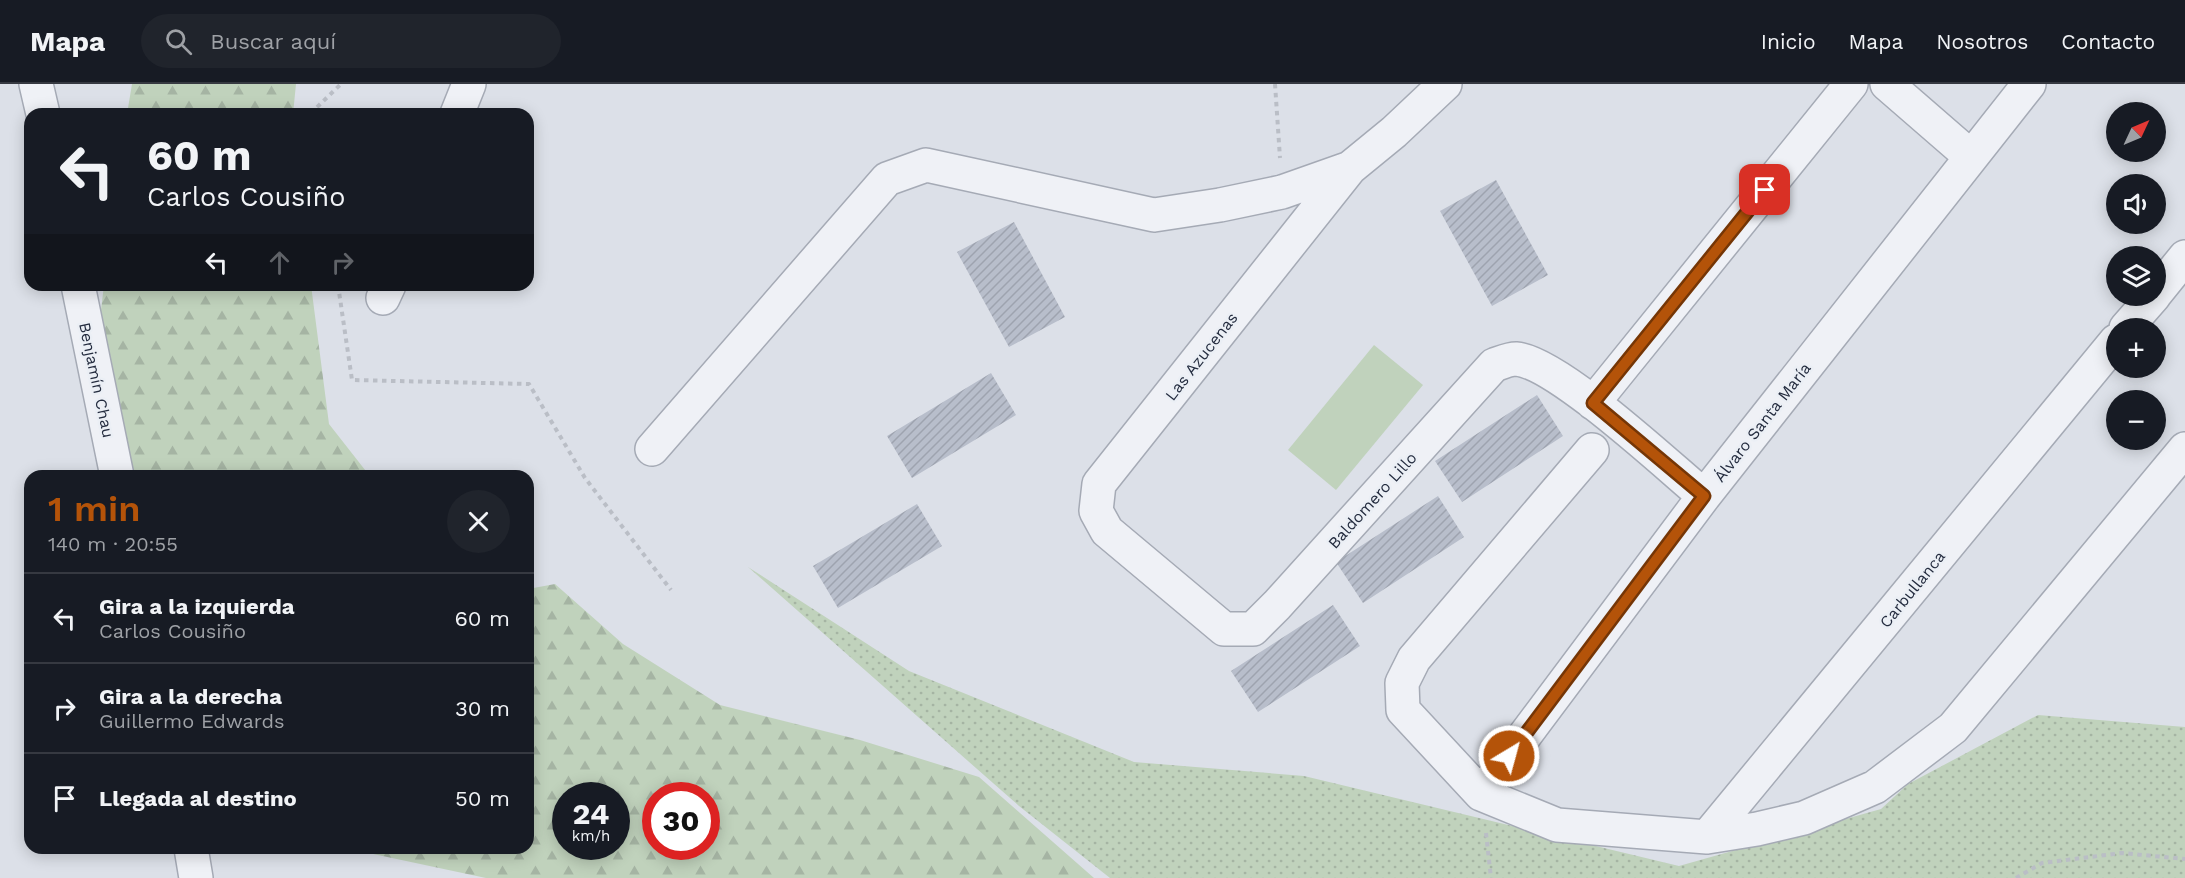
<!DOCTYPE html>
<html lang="es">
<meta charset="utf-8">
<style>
body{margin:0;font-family:"Work Sans",sans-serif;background:#20242c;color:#f1f3f6;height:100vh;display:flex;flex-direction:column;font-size:22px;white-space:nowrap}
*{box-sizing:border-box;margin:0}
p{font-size:20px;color:#9ea1a6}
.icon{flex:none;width:33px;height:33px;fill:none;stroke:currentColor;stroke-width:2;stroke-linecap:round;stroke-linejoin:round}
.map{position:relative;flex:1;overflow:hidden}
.details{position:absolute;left:24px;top:386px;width:510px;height:384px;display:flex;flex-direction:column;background:#171b24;border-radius:18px;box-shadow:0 3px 15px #0003}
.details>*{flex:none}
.hud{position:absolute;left:24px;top:24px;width:510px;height:183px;border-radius:18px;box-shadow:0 3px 15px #0003;background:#171b24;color:#f1f3f6;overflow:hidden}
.needle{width:39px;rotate:46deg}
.controls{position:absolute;left:2106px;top:18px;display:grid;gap:12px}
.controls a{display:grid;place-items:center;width:60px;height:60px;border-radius:50%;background:#171b24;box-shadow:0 3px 15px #0003;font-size:30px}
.speed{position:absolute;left:552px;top:698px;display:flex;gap:12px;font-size:30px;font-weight:700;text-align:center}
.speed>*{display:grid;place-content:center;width:78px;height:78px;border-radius:50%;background:#171b24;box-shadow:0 3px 15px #0003;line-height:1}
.speed small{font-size:15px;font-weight:400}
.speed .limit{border:9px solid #d22;background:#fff;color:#111}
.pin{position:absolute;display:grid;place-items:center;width:51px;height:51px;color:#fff;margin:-26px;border-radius:12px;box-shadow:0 3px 9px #0006}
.me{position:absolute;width:66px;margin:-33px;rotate:37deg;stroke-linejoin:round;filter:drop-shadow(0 0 4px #0008)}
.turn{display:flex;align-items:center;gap:21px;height:126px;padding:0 24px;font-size:27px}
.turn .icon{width:78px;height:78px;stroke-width:2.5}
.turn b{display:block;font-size:42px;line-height:51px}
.lanes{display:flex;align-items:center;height:57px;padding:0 24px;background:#0003;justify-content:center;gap:30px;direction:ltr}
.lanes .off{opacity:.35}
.round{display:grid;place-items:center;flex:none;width:63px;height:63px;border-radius:32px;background:#20242c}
.overview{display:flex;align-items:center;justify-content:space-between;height:102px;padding:0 24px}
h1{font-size:36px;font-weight:600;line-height:45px;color:#b45309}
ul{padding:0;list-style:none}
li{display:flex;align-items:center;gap:18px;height:90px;padding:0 24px;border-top:2px solid #363941}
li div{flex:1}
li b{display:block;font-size:22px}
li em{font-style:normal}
header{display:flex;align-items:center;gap:36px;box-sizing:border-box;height:84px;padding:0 30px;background:#171b24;border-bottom:2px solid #363941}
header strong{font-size:28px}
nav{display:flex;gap:33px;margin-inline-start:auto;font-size:21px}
.search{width:420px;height:54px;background:#20242c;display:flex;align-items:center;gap:15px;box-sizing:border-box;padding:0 21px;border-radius:33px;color:#9ea1a6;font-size:22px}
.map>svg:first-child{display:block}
.green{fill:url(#green-dots)}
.forest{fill:url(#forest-firs);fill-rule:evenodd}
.pitch{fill:#c0d2bc}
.building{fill:url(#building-hatch)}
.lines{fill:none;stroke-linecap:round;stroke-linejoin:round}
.minor-casing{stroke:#a5aab5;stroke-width:36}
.path{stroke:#babec6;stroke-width:4;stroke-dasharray:4.5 4.5;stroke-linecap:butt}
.minor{stroke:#eff1f6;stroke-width:33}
.route-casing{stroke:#753606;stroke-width:15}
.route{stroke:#b45309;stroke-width:10}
.labels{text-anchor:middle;stroke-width:5;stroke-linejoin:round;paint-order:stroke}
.street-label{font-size:16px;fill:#242c3f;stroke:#ebeff5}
</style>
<header>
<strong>Mapa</strong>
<div class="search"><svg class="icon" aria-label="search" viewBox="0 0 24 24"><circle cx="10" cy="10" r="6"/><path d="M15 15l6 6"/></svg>Buscar aquí</div>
<nav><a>Inicio</a><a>Mapa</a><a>Nosotros</a><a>Contacto</a></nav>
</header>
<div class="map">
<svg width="2185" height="794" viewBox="0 0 2185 794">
<defs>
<pattern id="green-dots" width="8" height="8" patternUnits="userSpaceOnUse" patternTransform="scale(1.5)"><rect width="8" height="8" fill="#c0d2bc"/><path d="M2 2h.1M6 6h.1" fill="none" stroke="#a5b4a3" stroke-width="1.8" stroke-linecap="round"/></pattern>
<pattern id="forest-firs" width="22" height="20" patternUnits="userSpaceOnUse" patternTransform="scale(1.5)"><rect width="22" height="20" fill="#c0d2bc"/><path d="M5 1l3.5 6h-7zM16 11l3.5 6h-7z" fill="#a5b4a3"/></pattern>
<pattern id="building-hatch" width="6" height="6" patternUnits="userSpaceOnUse" patternTransform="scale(1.5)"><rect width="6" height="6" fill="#b8becb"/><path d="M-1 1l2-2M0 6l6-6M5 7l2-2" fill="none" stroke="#9ea3af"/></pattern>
</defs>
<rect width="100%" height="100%" fill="#dce0e8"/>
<path class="green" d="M748,483l161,104 225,91 170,14 375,90 202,-57 27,-25 130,-69 147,12v151h-1075l-91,-72z"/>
<path class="forest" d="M132,0h164l-3,30h-166z
M104,201h207l18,139 40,51h-238l-34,-132z
M555,500l68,60 97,61 140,35 119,37 115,101h-608l-141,-30h183v-259zM566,711h50v51h-50zM656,711h50v51h-50z"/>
<path class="pitch" d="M1374,261l49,40 -87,105 -48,-40z"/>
<path class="building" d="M1496,96l52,95 -56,31 -52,-95z
M1014,138l51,95 -56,30 -52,-95z
M991,289l25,42 -104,63 -25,-42z
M1537,311l26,41 -101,66 -27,-41z
M1438,412l26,41 -101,66 -27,-41z
M917,420l25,42 -104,62 -25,-42z
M1333,521l27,41 -102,66 -27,-41z"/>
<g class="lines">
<g class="minor-casing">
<path id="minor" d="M36,0l7,30
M1445,0l-51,48 -44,36 -251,316 -3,27 11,20 117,98h29l24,-24 217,-240c6,-2 15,-6 22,-6 41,3 152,107 188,137
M1887,0l83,72
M457,30l12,-30
M78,201l39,191
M2156,209l29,-36
M383,214l6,-13
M2126,244l28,-32
M1593,319l258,-319
M652,365l235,-270 39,-14 228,50 66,-10 62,-13 68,-24
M1592,366l-178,209 -12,24 1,27 78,84 76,31 150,12 50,-8 47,-11 71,-31 78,-59 232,-279
M1481,710l223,-298 325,-412
M1707,753l409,-496
M191,764l5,30"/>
</g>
<path class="path" d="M1275,0l5,74
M312,30v-2l29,-28
M338,201l14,95 177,4 56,94 86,112
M1486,749l5,45
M2016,794l26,-15 80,-10 63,6"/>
<use href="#minor" class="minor"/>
</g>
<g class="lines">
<g class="route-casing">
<path id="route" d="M1509,672l195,-260 -111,-93 172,-213"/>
</g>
<use href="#route" class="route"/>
</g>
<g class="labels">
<g class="street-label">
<text transform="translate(1201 272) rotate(-52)" y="6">Las Azucenas</text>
<text transform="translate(97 296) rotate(78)" y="6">Benjamín Chau</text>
<text transform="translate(1762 338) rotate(-52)" y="6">Álvaro Santa María</text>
<text transform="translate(1372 416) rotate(-48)" y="6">Baldomero Lillo</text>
<text transform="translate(1912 505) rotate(-51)" y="6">Carbullanca</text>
</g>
</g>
</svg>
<div class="controls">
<a><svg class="needle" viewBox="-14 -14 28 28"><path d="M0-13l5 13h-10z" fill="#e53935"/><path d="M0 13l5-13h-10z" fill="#9ea1a6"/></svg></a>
<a><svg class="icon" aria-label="sound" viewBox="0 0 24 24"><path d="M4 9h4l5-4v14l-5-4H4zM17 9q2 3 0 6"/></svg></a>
<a><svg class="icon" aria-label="layers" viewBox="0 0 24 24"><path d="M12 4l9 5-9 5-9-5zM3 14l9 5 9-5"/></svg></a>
<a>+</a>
<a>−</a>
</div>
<div class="speed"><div>24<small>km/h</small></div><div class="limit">30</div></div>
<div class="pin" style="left:1765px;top:106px;background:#d93025"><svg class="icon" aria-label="arrive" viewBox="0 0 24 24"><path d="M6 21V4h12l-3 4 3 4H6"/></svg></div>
<svg class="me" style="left:1509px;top:672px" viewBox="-20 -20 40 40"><circle r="17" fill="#b45309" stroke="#fff" stroke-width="3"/><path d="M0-11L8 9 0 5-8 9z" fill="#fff"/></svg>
<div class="hud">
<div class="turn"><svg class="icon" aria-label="left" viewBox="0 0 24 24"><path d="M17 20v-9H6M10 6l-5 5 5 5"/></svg><div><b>60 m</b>Carlos Cousiño</div></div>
<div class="lanes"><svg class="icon" aria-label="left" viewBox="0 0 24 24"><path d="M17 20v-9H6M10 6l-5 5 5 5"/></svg><svg class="icon off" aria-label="ahead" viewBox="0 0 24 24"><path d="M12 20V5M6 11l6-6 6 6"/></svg><svg class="icon off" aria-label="right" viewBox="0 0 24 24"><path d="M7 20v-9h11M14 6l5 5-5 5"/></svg></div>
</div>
<section class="details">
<div class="overview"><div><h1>1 min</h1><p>140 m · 20:55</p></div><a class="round"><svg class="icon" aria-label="close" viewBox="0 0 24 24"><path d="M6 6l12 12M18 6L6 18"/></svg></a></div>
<ul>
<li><svg class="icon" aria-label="left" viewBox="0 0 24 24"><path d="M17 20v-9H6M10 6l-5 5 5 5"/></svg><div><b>Gira a la izquierda</b><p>Carlos Cousiño</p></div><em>60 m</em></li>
<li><svg class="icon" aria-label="right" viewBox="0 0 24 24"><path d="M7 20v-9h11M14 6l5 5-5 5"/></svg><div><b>Gira a la derecha</b><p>Guillermo Edwards</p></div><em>30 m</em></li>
<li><svg class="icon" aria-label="arrive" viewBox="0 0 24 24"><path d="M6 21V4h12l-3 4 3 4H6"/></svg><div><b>Llegada al destino</b></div><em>50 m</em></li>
</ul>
</section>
</div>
